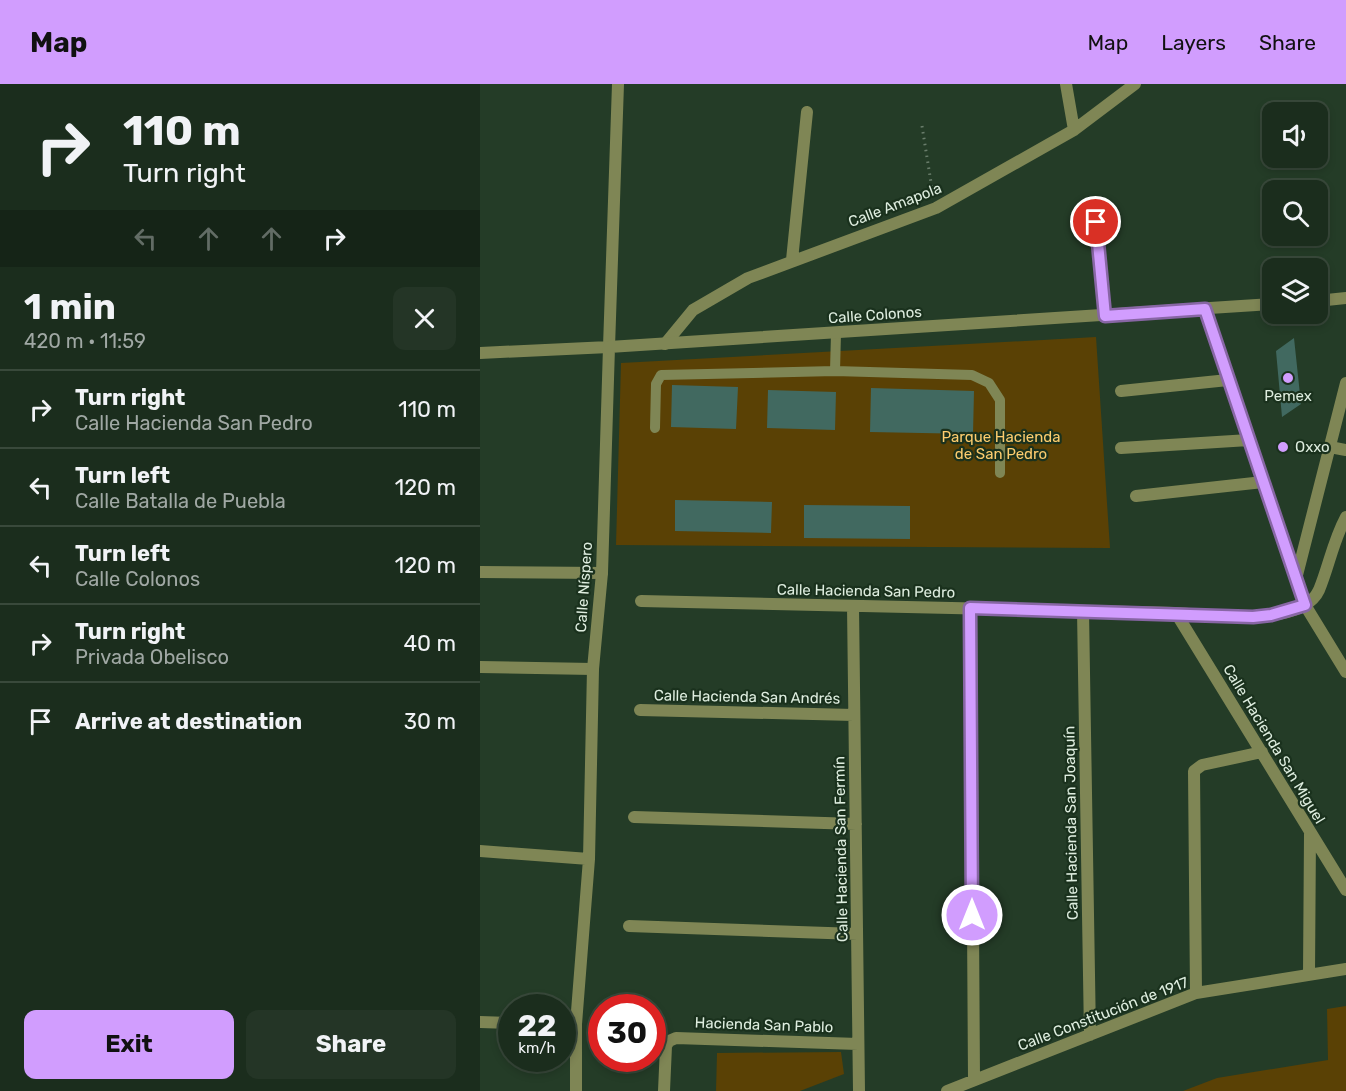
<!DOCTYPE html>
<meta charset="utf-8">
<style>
body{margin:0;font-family:Rubik,sans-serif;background:#243526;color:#f1f3f6;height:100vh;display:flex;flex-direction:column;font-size:22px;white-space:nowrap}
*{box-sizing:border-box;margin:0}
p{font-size:20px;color:#a0a8a4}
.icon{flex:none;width:33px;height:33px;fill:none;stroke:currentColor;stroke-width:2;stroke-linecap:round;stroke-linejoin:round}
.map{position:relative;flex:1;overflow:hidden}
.sheet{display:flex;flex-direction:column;background:#1b2d1d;width:480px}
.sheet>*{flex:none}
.top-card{background:#1b2d1d;color:#f1f3f6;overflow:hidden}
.fabs{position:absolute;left:782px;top:18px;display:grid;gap:12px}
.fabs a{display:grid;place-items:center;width:66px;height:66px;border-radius:12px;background:#1b2d1d;box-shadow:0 3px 9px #0003,0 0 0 2px #39493b;font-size:30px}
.speed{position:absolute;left:18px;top:910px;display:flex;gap:12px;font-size:30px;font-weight:700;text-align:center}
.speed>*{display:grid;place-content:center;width:78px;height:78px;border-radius:50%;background:#1b2d1d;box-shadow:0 3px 9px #0003,0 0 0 2px #39493b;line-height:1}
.speed small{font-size:15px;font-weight:400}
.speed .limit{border:9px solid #d22;background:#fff;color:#111}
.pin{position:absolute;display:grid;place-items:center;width:51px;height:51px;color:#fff;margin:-26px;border:3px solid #fff;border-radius:50%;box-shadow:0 2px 6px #0007}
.me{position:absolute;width:66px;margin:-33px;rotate:0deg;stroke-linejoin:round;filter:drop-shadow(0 0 4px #0008)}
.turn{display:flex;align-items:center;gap:21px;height:126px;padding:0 24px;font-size:27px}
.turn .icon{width:78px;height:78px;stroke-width:2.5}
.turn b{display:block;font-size:42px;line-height:51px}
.lanes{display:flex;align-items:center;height:57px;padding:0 24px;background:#0003;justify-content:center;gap:30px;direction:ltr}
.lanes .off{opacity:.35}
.round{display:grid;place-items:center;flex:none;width:63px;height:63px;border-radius:12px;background:#243526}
.summary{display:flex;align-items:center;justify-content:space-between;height:102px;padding:0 24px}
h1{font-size:36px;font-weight:700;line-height:45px}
.button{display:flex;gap:12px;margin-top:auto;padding:12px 24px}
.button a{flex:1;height:69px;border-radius:12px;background:#d19dfe;color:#111;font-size:24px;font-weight:700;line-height:69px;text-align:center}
.button a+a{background:#243526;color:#f1f3f6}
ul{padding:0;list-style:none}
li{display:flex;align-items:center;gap:18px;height:78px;padding:0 24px;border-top:2px solid #39493b}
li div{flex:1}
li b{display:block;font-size:22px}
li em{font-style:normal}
header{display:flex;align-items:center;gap:36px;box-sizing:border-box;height:84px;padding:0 30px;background:#d19dfe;color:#111}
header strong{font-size:28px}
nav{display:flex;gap:33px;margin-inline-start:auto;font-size:21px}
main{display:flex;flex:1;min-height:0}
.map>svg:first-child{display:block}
.green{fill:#5a4105}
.building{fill:#416960}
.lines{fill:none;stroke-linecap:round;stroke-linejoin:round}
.path{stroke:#697d6b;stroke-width:3;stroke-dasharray:1.5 4.5;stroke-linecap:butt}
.service{stroke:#7f8655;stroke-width:10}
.minor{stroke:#7f8655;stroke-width:12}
.tertiary{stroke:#7f8655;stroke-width:12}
.route-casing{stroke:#8866a5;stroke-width:15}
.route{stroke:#d19dfe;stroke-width:10}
.poi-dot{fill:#d19dfe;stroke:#1a311d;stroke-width:2}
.labels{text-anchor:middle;stroke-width:4.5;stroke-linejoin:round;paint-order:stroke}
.street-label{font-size:15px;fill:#deeddf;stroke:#1a311d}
.poi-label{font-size:15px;fill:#deeddf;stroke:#1a311d}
.park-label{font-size:15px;fill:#fccc6e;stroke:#1a311d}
</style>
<header>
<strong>Map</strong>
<nav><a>Map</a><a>Layers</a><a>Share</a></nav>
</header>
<main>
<section class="sheet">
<div class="top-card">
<div class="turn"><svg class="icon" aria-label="right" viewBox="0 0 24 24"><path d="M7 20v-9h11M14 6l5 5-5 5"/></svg><div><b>110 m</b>Turn right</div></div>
<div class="lanes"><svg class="icon off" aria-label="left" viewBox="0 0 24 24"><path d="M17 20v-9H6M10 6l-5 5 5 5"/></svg><svg class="icon off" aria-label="ahead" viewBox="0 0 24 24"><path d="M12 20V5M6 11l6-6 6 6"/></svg><svg class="icon off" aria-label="ahead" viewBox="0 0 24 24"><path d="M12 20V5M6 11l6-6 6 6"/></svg><svg class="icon" aria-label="right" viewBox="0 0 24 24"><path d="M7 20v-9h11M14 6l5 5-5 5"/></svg></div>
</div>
<div class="summary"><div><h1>1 min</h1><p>420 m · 11:59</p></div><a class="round"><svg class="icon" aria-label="close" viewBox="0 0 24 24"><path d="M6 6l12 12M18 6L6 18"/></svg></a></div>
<ul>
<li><svg class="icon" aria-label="right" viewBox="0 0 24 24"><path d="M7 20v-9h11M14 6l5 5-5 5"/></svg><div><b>Turn right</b><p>Calle Hacienda San Pedro</p></div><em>110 m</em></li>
<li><svg class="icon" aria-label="left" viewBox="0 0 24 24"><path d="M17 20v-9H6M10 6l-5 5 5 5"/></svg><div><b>Turn left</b><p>Calle Batalla de Puebla</p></div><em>120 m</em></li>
<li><svg class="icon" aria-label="left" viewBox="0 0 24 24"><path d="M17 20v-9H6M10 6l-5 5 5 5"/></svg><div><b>Turn left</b><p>Calle Colonos</p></div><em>120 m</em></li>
<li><svg class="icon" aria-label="right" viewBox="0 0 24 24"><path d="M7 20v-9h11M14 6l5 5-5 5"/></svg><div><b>Turn right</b><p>Privada Obelisco</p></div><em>40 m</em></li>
<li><svg class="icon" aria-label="arrive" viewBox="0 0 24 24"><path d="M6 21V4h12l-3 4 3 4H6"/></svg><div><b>Arrive at destination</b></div><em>30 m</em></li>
</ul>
<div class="button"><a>Exit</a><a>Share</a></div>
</section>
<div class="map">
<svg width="866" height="1007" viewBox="0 0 866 1007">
<rect width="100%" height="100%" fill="#243c27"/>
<path class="green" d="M616,253l14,211 -494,-3 5,-182z
M866,922v85h-163l34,-13 111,-18 -1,-51z
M361,968l3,22 -44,17h-84l1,-38z"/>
<path class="building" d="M814,254l7,66 -19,13 -6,-66z
M192,301l66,2 -2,42 -65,-2z
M391,304l103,3 -1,43 -103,-2z
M288,306l68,2 -1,38 -68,-2z
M195,416l97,2 -1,31 -96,-2z
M324,421l106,1v33l-106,-1z"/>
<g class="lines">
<path class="path" d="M442,42l11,69"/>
<path class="service" d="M355,287l137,4 17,8 11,17v73
M175,344l1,-44 5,-9 174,-4 1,-38"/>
<path class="minor" d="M586,0l8,46
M616,138l9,94
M312,176l15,-148
M725,225l100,296 41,67
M185,260l28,-34 55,-32 188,-70 138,-78 61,-46
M0,269l129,-6 9,-263
M641,307l107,-11
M850,363l16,3
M641,364l128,-8
M656,412l127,-14
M0,488l122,1
M816,495l50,-196
M161,517l535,12c34,2 126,15 143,-23 10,-24 14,-49 27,-73
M373,522l6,485
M491,524l3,472
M603,527l7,424
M696,529l170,277
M0,583l113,2
M160,626l214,5
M154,733l222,7
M149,842l228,8
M829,889l1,-139
M716,909l-2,-222 8,-6 60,-13
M0,938l32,1
M82,940h14
M184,1007l2,-45 3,-5 7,-3 182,6
M467,1007l249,-98 150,-24"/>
<path class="tertiary" d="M837,217l29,-3
M0,767l109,8
M96,1007v-67l13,-165 4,-190 9,-96 7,-226 663,-43"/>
</g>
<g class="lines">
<g class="route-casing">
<path id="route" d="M492,831l-2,-307 283,9 18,-2 34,-10 -100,-296 -100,7 -9,-94"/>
</g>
<use href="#route" class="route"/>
</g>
<g class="poi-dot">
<circle cx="808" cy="294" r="6"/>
<circle cx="803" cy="363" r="6"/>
</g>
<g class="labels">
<g class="street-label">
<text transform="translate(415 121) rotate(-21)" y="5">Calle Amapola</text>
<text transform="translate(395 231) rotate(-4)" y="5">Calle Colonos</text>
<text transform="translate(104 503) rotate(-86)" y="5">Calle Níspero</text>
<text transform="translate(386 507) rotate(1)" y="5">Calle Hacienda San Pedro</text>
<text transform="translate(267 613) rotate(1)" y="5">Calle Hacienda San Andrés</text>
<text transform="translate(794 660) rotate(59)" y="5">Calle Hacienda San Miguel</text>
<text transform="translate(591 739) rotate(-91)" y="5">Calle Hacienda San Joaquín</text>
<text transform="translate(361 765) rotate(-91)" y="5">Calle Hacienda San Fermín</text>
<text transform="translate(623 930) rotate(-21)" y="5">Calle Constitución de 1917</text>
<text transform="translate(284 941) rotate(2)" y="5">Hacienda San Pablo</text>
</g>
<g class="poi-label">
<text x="808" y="317">Pemex</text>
<text x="815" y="368" text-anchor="start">Oxxo</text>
</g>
<g class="park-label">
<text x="521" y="358">Parque Hacienda<tspan x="521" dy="17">de San Pedro</tspan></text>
</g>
</g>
</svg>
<div class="fabs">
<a><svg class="icon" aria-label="sound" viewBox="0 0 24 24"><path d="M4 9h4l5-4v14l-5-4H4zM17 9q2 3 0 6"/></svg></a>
<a><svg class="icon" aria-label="search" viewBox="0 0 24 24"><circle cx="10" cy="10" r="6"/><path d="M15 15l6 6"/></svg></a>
<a><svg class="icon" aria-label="layers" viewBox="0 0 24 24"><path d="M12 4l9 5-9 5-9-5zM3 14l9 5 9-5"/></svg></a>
</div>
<div class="speed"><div>22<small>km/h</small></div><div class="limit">30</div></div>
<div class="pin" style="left:616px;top:138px;background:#d93025"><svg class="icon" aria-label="arrive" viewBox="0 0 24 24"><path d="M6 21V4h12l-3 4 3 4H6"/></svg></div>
<svg class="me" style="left:492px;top:831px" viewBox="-20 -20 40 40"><circle r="17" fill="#d19dfe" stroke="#fff" stroke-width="3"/><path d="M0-11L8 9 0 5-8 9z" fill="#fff"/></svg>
</div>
</main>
